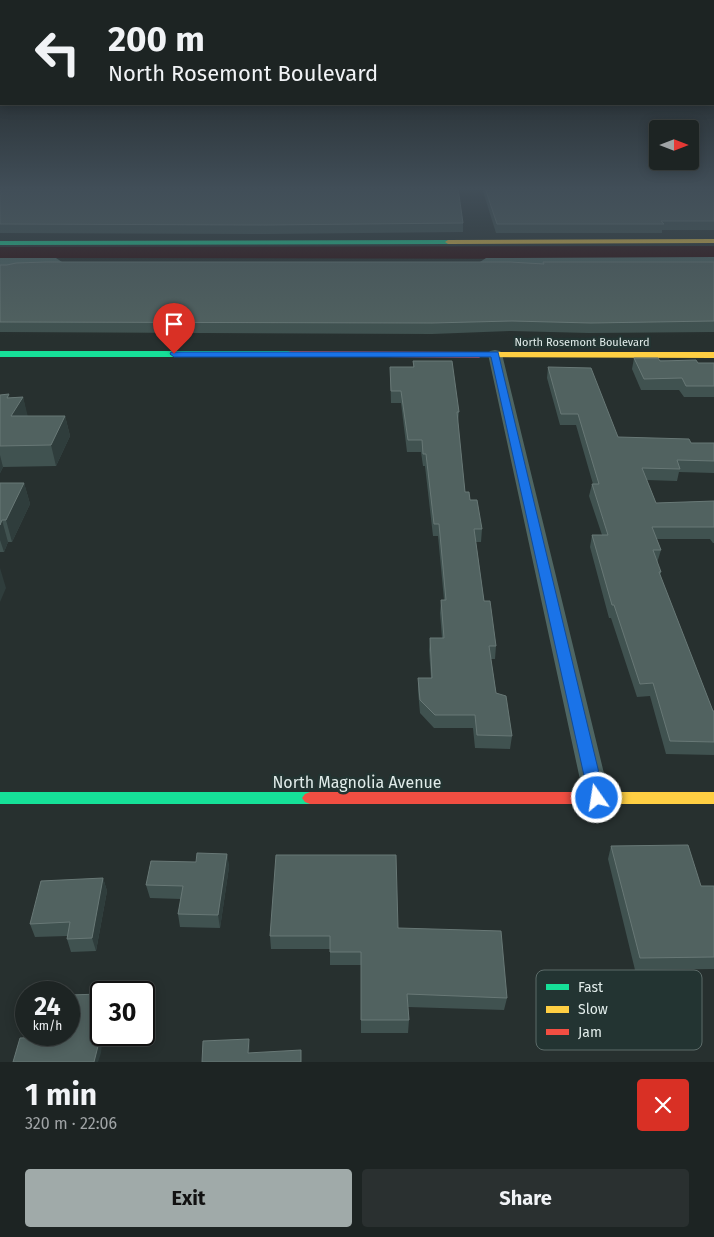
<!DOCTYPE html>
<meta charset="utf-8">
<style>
body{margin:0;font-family:"Fira Sans",sans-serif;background:#2a3030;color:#f1f3f6;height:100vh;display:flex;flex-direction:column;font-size:19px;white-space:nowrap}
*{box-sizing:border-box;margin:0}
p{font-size:16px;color:#a0a4a6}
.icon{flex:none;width:28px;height:28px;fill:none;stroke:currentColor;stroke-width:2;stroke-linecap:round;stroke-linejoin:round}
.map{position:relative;height:1062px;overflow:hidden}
.drawer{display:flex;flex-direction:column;background:#1d2423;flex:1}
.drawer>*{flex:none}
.banner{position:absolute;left:0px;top:0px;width:715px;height:105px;box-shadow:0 2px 12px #0003,0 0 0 1px #3b4141;background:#1d2423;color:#f1f3f6;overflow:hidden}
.needle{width:32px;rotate:90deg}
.controls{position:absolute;left:649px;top:120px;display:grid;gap:10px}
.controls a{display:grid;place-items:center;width:50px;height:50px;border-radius:5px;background:#1d2423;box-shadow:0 2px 12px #0003,0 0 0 1px #3b4141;font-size:25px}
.speed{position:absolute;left:15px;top:981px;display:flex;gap:10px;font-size:25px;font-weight:700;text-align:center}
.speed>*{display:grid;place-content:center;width:65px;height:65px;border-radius:50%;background:#1d2423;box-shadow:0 2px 12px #0003,0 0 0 1px #3b4141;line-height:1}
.speed small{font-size:12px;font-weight:400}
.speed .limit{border:2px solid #111;border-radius:8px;background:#fff;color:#111}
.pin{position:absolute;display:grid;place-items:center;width:42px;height:42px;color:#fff;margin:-51px -21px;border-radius:50% 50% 50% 0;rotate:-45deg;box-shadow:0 0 5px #0007}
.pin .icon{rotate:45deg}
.me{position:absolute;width:55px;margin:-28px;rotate:347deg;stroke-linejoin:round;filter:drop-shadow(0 0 4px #0008)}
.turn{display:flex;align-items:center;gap:18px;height:105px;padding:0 25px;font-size:22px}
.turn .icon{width:65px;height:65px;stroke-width:2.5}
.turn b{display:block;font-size:35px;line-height:42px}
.round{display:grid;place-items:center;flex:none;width:52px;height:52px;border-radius:5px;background:#2a3030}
.head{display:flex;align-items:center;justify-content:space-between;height:85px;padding:0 25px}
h1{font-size:30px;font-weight:700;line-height:38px}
.cta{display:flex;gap:10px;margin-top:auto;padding:10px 25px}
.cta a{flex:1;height:58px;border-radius:5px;background:#a0aaa9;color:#111;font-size:20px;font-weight:700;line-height:58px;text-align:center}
.cta a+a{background:#2a3030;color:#f1f3f6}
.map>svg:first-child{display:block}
.water{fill:#2b080a}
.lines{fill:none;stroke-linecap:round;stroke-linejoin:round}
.street{fill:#4f6664;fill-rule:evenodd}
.fast{fill:#16e098;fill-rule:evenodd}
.slow{fill:#ffcf43;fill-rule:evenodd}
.jam{fill:#f24e42;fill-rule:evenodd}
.wall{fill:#405250}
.shaded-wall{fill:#2f3d3c}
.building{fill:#516260;stroke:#687876}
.route{fill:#1a73e8;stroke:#114b97}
.labels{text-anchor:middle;stroke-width:5;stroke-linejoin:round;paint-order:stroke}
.far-street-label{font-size:11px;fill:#e1ecea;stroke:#233432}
.near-street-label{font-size:16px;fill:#e1ecea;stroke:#233432}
.key{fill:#233432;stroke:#5c6b69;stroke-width:1}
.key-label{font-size:14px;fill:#e1ecea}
</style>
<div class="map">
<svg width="714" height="1062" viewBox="0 0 714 1062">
<rect width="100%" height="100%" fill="#27302f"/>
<path class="water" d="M714,246v13l-714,-1v-11z"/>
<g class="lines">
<path class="street" d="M714,257v8l-228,1 -6,-4 6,-4z
M0,258h56l6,4 -6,4h-56z
M495,350l5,1 2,3 108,444 -4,7 -9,4 -9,-4 -4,-7 -96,-444 2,-3z"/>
<path class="fast" d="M0,241l448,-1 3,2 -3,2 -448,1z
M0,351h291l4,3 -4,3h-291z
M0,792h310l5,2 3,4 -3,4 -5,2h-310z"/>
<path class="slow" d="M714,239v4l-266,1 -3,-2 3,-2z
M479,352h235v6l-238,-1 -1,-2z
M585,792h129v12h-129l-5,-2 -3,-4 3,-4z"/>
<path class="jam" d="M291,351l188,1 4,3 -4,3 -191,-2v-4z
M310,792h275l5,2 3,4 -3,4 -5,2h-275l-5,-2 -3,-4 3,-4z"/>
</g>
<path class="wall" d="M0,188l463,35v9l-197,2 -266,-1z
M482,188h232v42h-52v3h-166z
M543,262h171v70l-125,1 -78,-2 -79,3 -432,-2v-67l543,-1z
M634,358l64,5h16v34h-30l-5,-7h-38l-9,-21z
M413,361l46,51 -1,11 7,69 5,8 12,29 -1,13h-5l8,59 12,45 -1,13h-4l5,34 16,43 -2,13 -35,-1 -2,-20h-39l-14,-15 -2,-22v-13h13l-2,-28 1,-12h12l-2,-25 1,-13h3l-6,-64h-5l-8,-70h-2l-2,-14h-14l-6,-49h-10l-1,-36h23z
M548,367l70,70 73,6h23v30l-35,-1 -2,9 -30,-1 9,23 58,-2v42h-1l-3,-4h-53l4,11 -4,13 4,9 -1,3 53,136h1v44l-48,-1 -16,-58 -13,1 -26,-79h-2l-19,-71 2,-12h10l-13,-39 3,-12h1l-17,-59h-16l-13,-47z
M9,394v4l14,-1 4,19h38l5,20 -14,30 -53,1 -3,6v-78z
M0,483h24l6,21 -18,38h-4l-4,10h-4z
M611,846l90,40h13v83l-79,1 -27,-111z
M227,854l2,13 -9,61 -40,-1 -2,-13 3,-15 -31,-1 -4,-13 50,-23z
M103,878l4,13 -11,60 -25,1 -4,-13v-3l-32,1 -5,-13z
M398,928l109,70 -3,12 -96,-3 1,13 -1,13h-47v-68h-31v-16h-59l-1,-13z
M576,980l50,30 -2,6 -40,5 -10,-35z"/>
<path class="shaded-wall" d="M9,394l4,18 10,-15 5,20 -12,19 -9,-38z
M65,416l5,20 -14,30 -5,-21z
M0,455l3,12 -3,6z
M24,483l6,21 -18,38 -6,-22z
M2,520l6,22 -4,10 -4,-12v-15z
M0,568l6,20 -6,14z
M227,854l2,13 -9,61 -2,-13z
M103,878l4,13 -11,60 -4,-13z
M101,1024v11h2l-2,18 -3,9h-4z
M249,1039l1,7 -1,14 -1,-7z"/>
<path class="building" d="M0,188h458l5,35 -198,2 -265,-1v-28l2,-3h-2z
M485,188h229v33h-53l3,3h-167z
M46,262h464l34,2 -1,-2h171v59l-123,2 -79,-2 -80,2 -432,-1v-57h7l9,-2z
M634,358h24l2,3 36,-1 2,3h16v23h-28l-4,-8 -38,1z
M413,361h39l7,51h-2l8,80h4l1,8h7l5,29h-8l10,72h6l6,45h-7l7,47 10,3 6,40 -35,-1 -2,-20h-40l-15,-15 -2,-22h14l-2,-40h14l-3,-38h5l-7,-76h-5l-8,-70h-3l-1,-14h-14l-7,-49h-10l-1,-24h24z
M548,367l43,1 27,69 71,2 2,4h23v18l-37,-1 3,9 -38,-1 14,35 58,-2v26h-62l9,23h-8l8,22h-2l54,139h1v31l-44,-1 -17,-58 -13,1 -26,-79h-2l-20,-70h16l-16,-51h7l-21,-70h-17z
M9,394l-2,4 16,-1 -12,19h54l-14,29 -51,1v-51z
M0,483h24l-18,37h-4l-2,5z
M688,845l13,41h13v71l-74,1 -29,-112z
M197,853l30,1 -9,61 -40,-1 5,-28 -37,-1 5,-24 45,1z
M276,855h120l2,73 103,3 6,67 -100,-4 2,26h-48v-68h-31v-16h-60z
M103,878l-11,60 -25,1 3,-17 -40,2 11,-43z
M101,994v30l-3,22 -4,16h-81l7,-24 21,-1v-2h28v-40z
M249,1039l-1,14 53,-3v12h-99l1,-21z"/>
<linearGradient id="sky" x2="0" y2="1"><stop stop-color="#151a1a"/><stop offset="0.56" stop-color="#414e58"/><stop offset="1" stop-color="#414e58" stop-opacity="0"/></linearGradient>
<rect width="714" height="337" fill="url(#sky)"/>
<path class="route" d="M171,352h327l107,446 -3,4 -5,2 -5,-2 -3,-4 -98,-441h-317l-4,-3z"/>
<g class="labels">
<g class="far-street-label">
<text x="582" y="346">North Rosemont Boulevard</text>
</g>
<g class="near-street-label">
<text x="357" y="788">North Magnolia Avenue</text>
</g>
</g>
<rect x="536" y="970" width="166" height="80" rx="8" class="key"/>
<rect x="546" y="984" width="23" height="6" fill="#16e098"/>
<rect x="546" y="1006" width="23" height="7" fill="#ffcf43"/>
<rect x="546" y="1029" width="23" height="6" fill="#f24e42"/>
<g class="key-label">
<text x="578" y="992">Fast</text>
<text x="578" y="1014">Slow</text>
<text x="578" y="1037">Jam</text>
</g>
</svg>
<div class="controls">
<a><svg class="needle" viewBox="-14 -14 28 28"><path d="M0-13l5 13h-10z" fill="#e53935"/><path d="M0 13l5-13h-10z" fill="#a0a4a6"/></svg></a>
</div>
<div class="speed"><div>24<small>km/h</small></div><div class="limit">30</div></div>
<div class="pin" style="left:174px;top:354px;background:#d93025"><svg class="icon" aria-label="arrive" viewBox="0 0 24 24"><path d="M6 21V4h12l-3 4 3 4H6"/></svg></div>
<svg class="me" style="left:597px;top:798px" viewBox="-20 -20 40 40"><circle r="17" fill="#1a73e8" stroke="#fff" stroke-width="3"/><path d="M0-11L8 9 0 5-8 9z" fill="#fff"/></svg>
<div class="banner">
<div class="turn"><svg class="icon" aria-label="left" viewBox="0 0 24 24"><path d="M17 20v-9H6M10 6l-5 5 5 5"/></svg><div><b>200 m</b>North Rosemont Boulevard</div></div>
</div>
</div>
<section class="drawer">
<div class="head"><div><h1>1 min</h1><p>320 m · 22:06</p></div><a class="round" style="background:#d93025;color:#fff"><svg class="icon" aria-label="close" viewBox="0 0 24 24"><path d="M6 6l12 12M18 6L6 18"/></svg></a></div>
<div class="cta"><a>Exit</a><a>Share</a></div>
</section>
